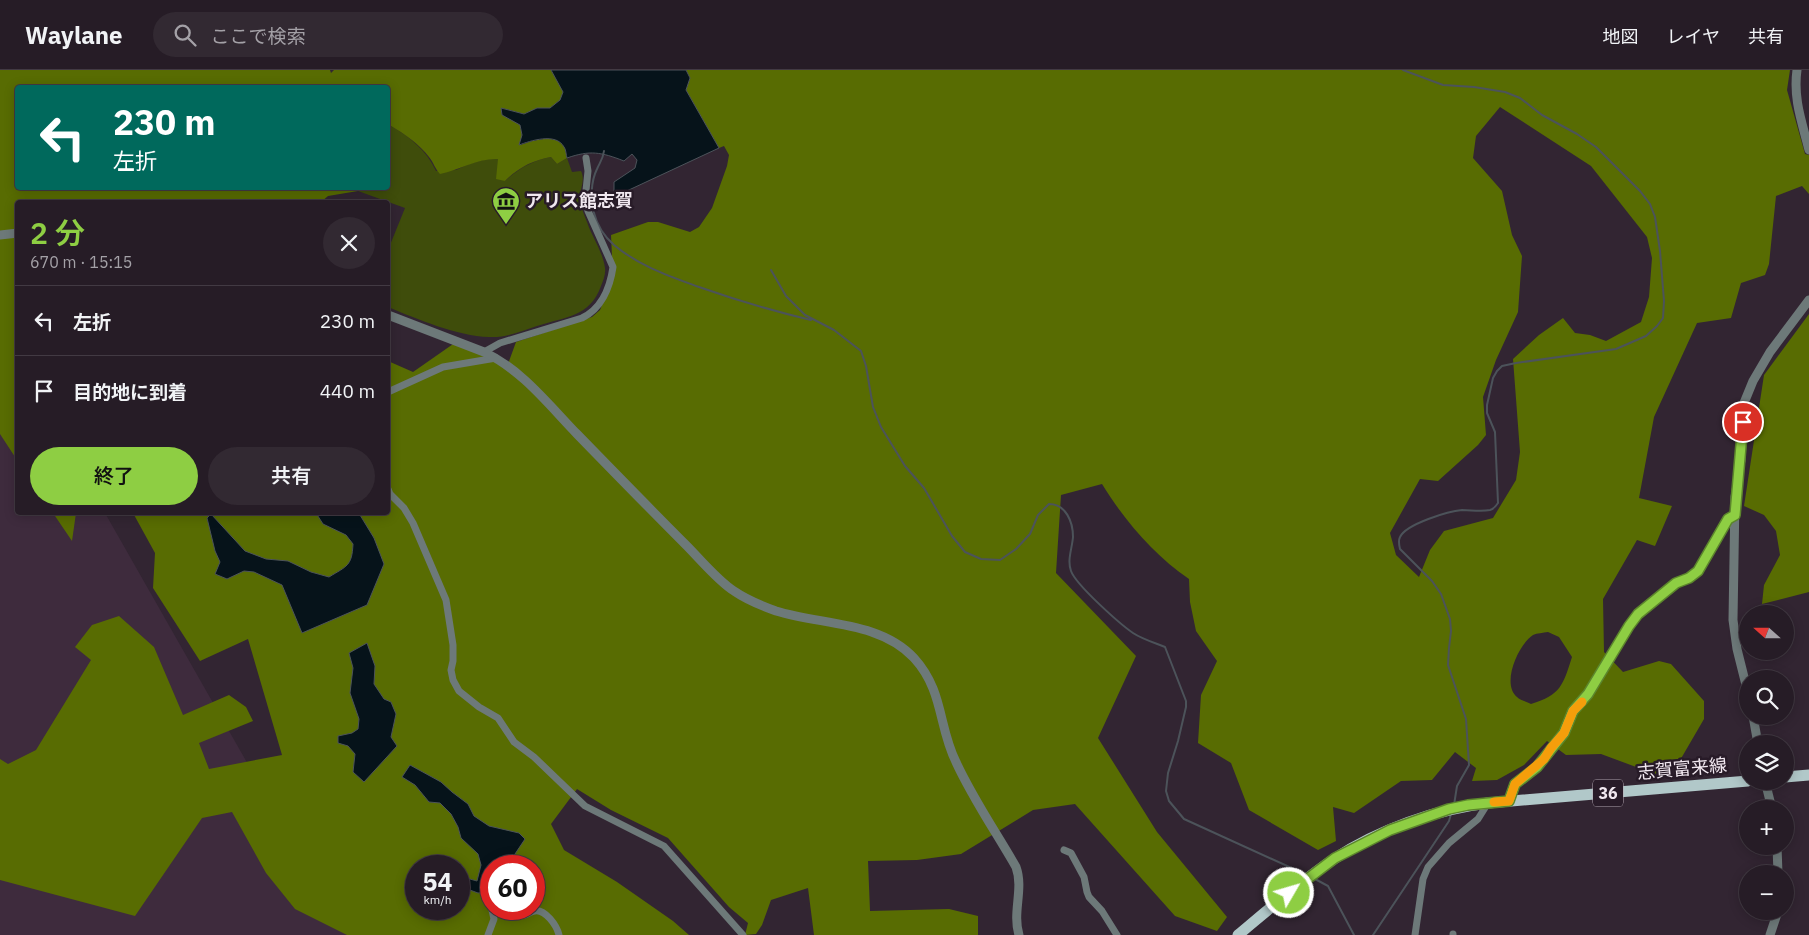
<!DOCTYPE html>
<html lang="ja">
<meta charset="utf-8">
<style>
body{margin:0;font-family:"IBM Plex Sans","Noto Sans JP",sans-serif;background:#322932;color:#f1f3f6;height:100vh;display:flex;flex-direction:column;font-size:19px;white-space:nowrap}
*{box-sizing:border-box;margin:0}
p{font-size:16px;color:#a4a1a7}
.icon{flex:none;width:28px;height:28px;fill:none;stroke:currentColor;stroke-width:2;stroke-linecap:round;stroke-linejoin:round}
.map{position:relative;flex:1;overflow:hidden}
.details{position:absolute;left:15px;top:130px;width:375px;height:315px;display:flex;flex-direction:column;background:#261c26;border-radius:5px;box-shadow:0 2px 12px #0003,0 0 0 1px #423a43}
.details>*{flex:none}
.banner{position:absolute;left:15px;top:15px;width:375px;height:105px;border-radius:5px;box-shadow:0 2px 12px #0003,0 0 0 1px #423a43;background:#00695c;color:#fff;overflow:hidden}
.needle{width:32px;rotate:291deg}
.controls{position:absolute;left:1739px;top:535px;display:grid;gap:10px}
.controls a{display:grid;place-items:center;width:55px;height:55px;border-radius:50%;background:#261c26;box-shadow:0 2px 12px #0003,0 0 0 1px #423a43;font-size:25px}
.speed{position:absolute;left:405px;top:785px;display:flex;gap:10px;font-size:25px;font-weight:700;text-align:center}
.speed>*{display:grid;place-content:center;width:65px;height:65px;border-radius:50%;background:#261c26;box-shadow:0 2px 12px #0003,0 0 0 1px #423a43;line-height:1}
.speed small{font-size:12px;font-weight:400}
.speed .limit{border:8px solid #d22;background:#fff;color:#111}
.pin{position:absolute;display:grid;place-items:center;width:42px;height:42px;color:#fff;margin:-21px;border:2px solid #fff;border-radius:50%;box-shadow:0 1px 5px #0007}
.me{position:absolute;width:55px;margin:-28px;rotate:52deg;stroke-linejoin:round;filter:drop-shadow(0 0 4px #0008)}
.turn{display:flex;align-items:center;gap:18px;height:105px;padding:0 15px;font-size:22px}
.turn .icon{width:65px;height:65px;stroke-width:2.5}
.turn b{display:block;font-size:35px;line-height:42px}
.round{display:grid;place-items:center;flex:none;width:52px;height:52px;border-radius:26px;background:#322932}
.head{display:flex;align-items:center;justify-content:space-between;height:85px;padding:0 15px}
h1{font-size:30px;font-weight:600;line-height:38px;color:#8ece43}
.button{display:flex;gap:10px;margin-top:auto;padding:10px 15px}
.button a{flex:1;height:58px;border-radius:30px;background:#8ece43;color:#111;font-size:20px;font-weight:600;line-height:58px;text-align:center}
.button a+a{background:#322932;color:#f1f3f6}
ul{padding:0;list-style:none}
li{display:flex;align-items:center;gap:15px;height:70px;padding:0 15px;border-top:1px solid #423a43}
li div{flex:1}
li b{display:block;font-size:19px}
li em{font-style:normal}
header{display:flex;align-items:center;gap:30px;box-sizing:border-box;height:70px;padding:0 25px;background:#261c26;border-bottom:1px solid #423a43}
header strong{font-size:24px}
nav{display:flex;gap:28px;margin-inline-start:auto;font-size:18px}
.search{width:350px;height:45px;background:#322932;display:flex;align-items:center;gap:12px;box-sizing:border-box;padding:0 18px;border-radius:28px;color:#a4a1a7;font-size:19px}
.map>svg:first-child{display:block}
.built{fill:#3e2b3d}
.green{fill:#3f4d0b}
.forest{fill:#586c02;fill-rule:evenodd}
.water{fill:#06131a;stroke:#4c535a}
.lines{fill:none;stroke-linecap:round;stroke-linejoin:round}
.stream{stroke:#4c535a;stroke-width:2}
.minor{stroke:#6d7979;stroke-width:7}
.tertiary{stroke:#6d7979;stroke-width:9}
.primary{stroke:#b1c8c9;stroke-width:11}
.route-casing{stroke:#5c862c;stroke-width:12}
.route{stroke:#8ece43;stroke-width:9}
.slow{stroke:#f59e0b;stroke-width:9}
.labels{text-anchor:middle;stroke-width:5;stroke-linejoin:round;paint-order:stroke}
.shield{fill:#281b28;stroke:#b5aab4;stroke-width:1}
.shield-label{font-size:16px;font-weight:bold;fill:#f1e8f0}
.poi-label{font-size:18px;font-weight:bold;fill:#f1e8f0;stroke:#281b28;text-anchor:start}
.street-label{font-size:18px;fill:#f1e8f0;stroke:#281b28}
</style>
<header>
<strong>Waylane</strong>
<div class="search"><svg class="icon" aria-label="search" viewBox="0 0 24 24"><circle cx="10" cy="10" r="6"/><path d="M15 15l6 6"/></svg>ここで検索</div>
<nav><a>地図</a><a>レイヤ</a><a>共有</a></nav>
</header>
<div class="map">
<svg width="1809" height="865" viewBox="0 0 1809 865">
<rect width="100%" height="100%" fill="#322532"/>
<path class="built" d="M0,258l17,31 1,153 87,1 206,362 97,60h-408z"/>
<path class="green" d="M391,56c19,11 36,25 45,45l20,-1 13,-6 18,-5h11l7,22c13,-12 28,-21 46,-24l6,7 10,-6 5,14 9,-1c5,10 -2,19 -1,29 1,7 4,15 7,22 5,15 16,30 18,46 1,6 -2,13 -4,18 -11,31 -36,31 -64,40 -16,5 -30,12 -48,11 -32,-1 -72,-18 -101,-30v-57l17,-42 -47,-17 1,-3h29v-47z"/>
<path class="forest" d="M0,0h330l1,3 3,-3h217l13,22 -4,8 -10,8h-13l-13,6 -22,-6 11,12 7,5 2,10 -2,10c11,-4 36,-13 45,2 1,2 1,8 2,11l-10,6 -6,-7c-18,3 -33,11 -46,24l-9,-2 2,-20c-20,-1 -38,11 -58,15 -5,-5 -6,-11 -11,-17 -9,-12 -24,-23 -38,-31l-3,14v-52h-370v100h341l-1,3 -30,5 -7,6h-303l-1,258 -17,-26z
M686,0h1104l-3,20 18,64 4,1v39l-7,-8 -26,10 -7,68 -4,11 -24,8 -10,35 -34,5 -43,94 -15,81 33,8 -17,40 -18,-6 -34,59 1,53 19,20 36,-11 12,3 33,37v18l-25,43 -24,12 -54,-20 -35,1 -19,-14 -23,24 -27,15 -25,1 4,-13 -21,-16 -23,28 -31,1 -47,32 -21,-6 3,34 -18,9 -69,-40 -18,-47 -33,-20 3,-48 16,-34 -21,-30 -6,-29 -1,-23c-35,-24 -65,-59 -87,-95l-41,11 -5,78 80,83 -38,82 59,94 70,85 -10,14 -42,-15 -100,-112 -42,6 -72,44 -44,6 -49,1 2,50 79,-2 29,7v19h-164l-6,-47 -37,12 -9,25 -6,9 -11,1 3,-12 -19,-16 -61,-69 -57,-28 -34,-21 -26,35 13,26 53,32 56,39 16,14h-342l-52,-26 -29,-36 -34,-61 -30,6 -67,98 -135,-36v-121l8,5 28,-14 55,-90 -16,-13 17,-22 27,-9 35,31 29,68 46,-20 17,12 7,14 -54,22 10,26 73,-14 -34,-116 -48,22 -47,-73 2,-35 -22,-40 255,-1v-151l25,11 43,-30 52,22 8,-22 76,-25 8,-7 13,-32 -2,-43 37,-13h10l32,10 9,-5 13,-19 15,-42 2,-11 -5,-9 -5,2 -33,-58 4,-12zM1500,37l91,59 56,71 5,21 -3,39 -8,25 -35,19 -16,-6 -15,-2 -12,-15 -24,17 -26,24 7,93 -4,28 -23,38 -49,13 -14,19 -11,27 -23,-22 -6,-22 30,-54 18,2 40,-36 8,-10 -3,-38 13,-37 22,-48 4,-56 -10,-21 -10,-44 -29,-33 3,-22zM1548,562l11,5 13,20c-9,28 -11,38 -41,47 -4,-2 -11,-4 -14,-7 -16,-13 1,-52 16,-62 4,-2 10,-2 15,-3zM416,796h43v43h-43zM491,796h43v43h-43z
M1809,244v278l-47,12 2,-19 16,-30 -4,-24 -12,-16 -20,-9 20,-131z
M53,443h23l-4,28z"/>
<path class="water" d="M551,0h135l4,8 -4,12 33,58 -103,48 -2,-5v-9l21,-14 2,-8 -5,-6 -8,7c-23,-9 -34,-11 -57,-3 -1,-3 -1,-9 -3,-11 -8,-15 -34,-6 -45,-2l3,-10 -2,-10 -18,-10 -1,-7 23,6 13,-6h13l10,-8 3,-8z
M316,443h34l10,2 14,23 10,26 -17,41 -65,28 -20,-48 -28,-13 -10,-1 -17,8 -12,-5 5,-12 -5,-11 -8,-33 4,-4 34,37 21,8 22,2 23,11 18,5c18,-11 23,-11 24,-33l-7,-9 -23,-11z
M367,573l8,23 -1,18 10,15 7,3 5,12 -5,23 6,9 -33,36 -11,-10 2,-18 -7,-8 -10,-3v-7l14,-3 6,-4 1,-10 -9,-26 3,-25 -4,-15z
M410,695l31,17 11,10 16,12 6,12 15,10 30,7 6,6 -18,27h-16v24l-2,2 -11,1 -19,-7v-10l18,5 4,-16 -3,-11 -17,-16 -3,-11 -7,-13 -11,-11 -11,-1 -14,-17 -13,-8z"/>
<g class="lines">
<path class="stream" d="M1403,0l40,15 31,2 31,5 15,6 22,17 35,19 19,13 44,44 10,13 5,13 5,34 4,50 -1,17 -6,8 -11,10 -30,13 -100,14 -14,3 -5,5 -4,7 -6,27v8l8,19 3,71c-2,3 -4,6 -8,7 -9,2 -19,0 -28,0 -13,1 -56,14 -62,27 -2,4 -1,8 0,12l32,32 9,13 9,25 1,12 -2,17 -1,17 18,54 3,46 -12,21 -3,19
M604,81c-1,8 -4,11 -7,18 -6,12 -7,31 -3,44 3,12 11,24 20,32 25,21 55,31 85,42 37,13 74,24 112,33
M771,200l15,26 19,19 29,15 27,21 5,15 7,41 8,20 24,39 19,22 28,48 13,16 16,7 19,1 16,-11 14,-15 8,-19 11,-11c17,0 24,18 24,33 -1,12 -6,23 -2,34 5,14 49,53 62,62 9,6 22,10 32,14l21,54v6l-8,34 -10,32 -2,18 3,10 15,18 123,56
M1315,809l13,7 26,49
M1373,865l76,-114 2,-7"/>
<path class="minor" d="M484,282l16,-9 82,-25c19,-9 28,-30 31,-51l-25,-56 -3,-11 3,-29 -2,-13
M388,322l55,-25 53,-9
M388,419l2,5 14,14 9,15 33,77 7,45v16l-2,9 2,10 6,11 20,16 19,11 16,24 20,15 51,49 79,40 79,89
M1509,731l6,-17 22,-17 27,-34 9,-22 15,-17 50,-80 38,-31 13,-5 9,-7 30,-52 7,-4
M1064,780l7,3 13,24 3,15 2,5 13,14 15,24
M513,839c10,12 10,5 21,2 11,-3 23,15 25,24
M1453,864v1
M488,865l6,-16 -3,-13
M1415,865l8,-56 5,-12 21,-24 29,-24 10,-16"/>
<path class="tertiary" d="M1797,0c-4,29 5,52 12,80
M0,165l18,-2
M388,245l96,37c38,18 64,52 93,82 36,37 72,74 109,111 14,14 32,36 48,46 13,9 28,15 42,20 45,14 104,10 138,47 30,33 24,68 42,104 17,37 40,70 60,105 8,22 -4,45 3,68
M1748,623l-11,-44 -4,-29 2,-123 6,-37 3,-57 9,-22 17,-29 39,-52
M1753,646l5,28
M1765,711l7,28
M1777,776l1,28
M1770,865l8,-24"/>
<path class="primary" d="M1785,707l24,-2
M1238,865c31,-26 62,-53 96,-76 44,-29 102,-50 154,-56l260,-22"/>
</g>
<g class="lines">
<g class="route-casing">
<path id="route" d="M1289,823l46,-35 55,-28 59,-21 19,-4 41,-4 6,-17 22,-17 27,-34 9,-22 15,-17 41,-68 9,-12 38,-31 13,-5 9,-7 30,-52 7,-4 8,-93"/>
</g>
<use href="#route" class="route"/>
<path class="slow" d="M1494,732l15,-1 6,-17 29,-25 7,-11 13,-15 9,-22 9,-9"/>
</g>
<defs>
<g id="museum-pin" transform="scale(1.4375)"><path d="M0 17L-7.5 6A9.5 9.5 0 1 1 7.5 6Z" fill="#8ece43" stroke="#281b28"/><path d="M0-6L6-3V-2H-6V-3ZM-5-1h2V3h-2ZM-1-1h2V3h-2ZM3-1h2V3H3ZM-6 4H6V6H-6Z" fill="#111"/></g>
</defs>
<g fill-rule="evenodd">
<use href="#museum-pin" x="506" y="131"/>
</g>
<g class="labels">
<rect class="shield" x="1593" y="709.5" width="30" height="27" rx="4"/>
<g class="shield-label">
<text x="1608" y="729">36</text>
</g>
<g class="poi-label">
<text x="525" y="137">アリス館志賀</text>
</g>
<g class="street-label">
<text transform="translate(1682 699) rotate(-5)" y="6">志賀富来線</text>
</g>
</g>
</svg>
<div class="controls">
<a><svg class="needle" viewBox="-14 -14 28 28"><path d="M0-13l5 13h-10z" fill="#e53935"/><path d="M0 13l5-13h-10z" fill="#a4a1a7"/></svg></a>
<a><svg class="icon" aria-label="search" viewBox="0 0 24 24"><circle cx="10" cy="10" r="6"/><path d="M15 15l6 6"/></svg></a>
<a><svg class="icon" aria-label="layers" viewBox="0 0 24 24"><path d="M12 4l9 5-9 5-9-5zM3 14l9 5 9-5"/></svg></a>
<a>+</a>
<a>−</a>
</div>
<div class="speed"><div>54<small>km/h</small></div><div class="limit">60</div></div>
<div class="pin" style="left:1743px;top:352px;background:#d93025"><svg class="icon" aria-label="arrive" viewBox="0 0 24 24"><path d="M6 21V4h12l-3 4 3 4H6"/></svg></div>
<svg class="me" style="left:1289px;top:823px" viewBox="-20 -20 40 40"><circle r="17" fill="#8ece43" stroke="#fff" stroke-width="3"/><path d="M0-11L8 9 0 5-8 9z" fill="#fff"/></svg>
<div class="banner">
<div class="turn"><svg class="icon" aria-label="left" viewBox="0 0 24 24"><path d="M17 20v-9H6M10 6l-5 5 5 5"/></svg><div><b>230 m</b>左折</div></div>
</div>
<section class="details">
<div class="head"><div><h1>2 分</h1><p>670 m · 15:15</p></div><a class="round"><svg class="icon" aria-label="close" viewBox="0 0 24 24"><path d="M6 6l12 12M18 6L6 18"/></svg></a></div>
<ul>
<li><svg class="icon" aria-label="left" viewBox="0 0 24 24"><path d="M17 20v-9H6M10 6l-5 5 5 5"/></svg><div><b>左折</b></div><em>230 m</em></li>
<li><svg class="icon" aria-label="arrive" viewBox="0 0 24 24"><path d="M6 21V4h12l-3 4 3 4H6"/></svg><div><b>目的地に到着</b></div><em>440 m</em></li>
</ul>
<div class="button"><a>終了</a><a>共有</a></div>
</section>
</div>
